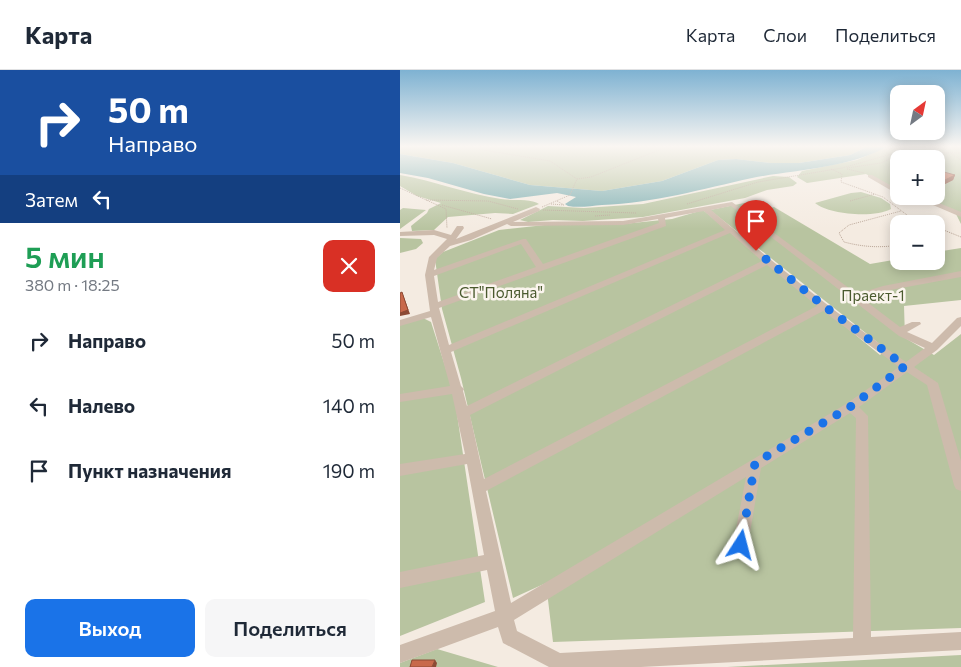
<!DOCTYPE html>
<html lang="ru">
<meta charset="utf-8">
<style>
body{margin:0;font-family:Commissioner,sans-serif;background:#f6f6f7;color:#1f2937;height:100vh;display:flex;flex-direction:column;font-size:19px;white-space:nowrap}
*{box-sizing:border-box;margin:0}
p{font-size:16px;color:#747a83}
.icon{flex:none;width:28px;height:28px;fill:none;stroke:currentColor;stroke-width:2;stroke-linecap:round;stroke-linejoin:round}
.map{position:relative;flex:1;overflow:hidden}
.details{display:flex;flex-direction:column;background:#fff;width:400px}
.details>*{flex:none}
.hud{background:#1a4fa0;color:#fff;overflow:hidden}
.needle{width:32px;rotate:33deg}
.fabs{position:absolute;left:490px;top:15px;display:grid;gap:10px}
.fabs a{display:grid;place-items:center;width:55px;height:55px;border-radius:10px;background:#fff;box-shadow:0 2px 12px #0003;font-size:25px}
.pin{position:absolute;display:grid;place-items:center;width:42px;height:42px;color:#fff;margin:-51px -21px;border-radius:50% 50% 50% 0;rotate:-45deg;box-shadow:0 0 5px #0007}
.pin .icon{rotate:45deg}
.me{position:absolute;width:55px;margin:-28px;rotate:9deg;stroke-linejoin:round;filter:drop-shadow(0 0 4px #0008)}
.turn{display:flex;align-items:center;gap:18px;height:105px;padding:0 25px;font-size:22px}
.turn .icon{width:65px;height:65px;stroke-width:2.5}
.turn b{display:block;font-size:35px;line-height:42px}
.then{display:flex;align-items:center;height:48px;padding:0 25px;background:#0003;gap:10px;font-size:19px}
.round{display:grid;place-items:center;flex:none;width:52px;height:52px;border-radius:10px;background:#f6f6f7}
.summary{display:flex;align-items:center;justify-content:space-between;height:85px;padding:0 25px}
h1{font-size:30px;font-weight:600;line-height:38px;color:#1e9e55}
.action{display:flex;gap:10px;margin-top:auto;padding:10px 25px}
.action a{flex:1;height:58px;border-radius:10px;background:#1a73e8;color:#fff;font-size:20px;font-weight:600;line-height:58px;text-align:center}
.action a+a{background:#f6f6f7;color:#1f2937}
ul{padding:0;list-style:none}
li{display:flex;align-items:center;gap:15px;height:65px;padding:0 25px}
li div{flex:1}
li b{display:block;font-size:19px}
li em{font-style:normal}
header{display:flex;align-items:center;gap:30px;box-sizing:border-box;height:70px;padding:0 25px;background:#fff;border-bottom:1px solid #e0e1e3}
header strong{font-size:24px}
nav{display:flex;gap:28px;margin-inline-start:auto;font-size:18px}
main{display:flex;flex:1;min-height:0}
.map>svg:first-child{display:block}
.green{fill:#b8c4a0}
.water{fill:#7fb0b2}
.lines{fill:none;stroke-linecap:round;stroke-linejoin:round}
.path{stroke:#b9a596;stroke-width:1;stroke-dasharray:1 1;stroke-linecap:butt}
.minor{fill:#cdbbac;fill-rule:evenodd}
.wall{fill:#ac5a40}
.shaded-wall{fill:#8c4a34}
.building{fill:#c8694b;stroke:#8c4a34}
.route{stroke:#1a73e8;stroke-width:9;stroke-dasharray:0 16.2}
.labels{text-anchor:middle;stroke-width:5;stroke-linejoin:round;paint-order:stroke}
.park-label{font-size:15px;fill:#4a5a2e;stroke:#fbf5ee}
</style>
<header>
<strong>Карта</strong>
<nav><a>Карта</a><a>Слои</a><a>Поделиться</a></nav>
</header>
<main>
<section class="details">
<div class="hud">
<div class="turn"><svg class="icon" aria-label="right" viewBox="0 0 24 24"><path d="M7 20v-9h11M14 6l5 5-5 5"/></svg><div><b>50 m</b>Направо</div></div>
<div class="then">Затем<svg class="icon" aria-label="left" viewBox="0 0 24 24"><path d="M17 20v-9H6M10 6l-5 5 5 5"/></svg></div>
</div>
<div class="summary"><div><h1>5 мин</h1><p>380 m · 18:25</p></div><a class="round" style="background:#d93025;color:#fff"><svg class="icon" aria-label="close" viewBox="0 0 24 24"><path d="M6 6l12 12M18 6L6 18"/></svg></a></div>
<ul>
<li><svg class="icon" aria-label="right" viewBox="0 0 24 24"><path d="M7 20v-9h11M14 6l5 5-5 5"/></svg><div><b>Направо</b></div><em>50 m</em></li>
<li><svg class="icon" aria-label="left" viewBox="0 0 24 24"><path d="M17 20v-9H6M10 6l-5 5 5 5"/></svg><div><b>Налево</b></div><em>140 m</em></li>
<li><svg class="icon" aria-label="arrive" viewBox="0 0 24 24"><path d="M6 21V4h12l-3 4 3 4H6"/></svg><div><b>Пункт назначения</b></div><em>190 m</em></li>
</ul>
<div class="action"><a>Выход</a><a>Поделиться</a></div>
</section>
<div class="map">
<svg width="561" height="597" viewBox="0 0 561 597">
<rect width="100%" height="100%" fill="#f4ebe1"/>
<path class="green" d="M0,76h468l-18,9 -51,8h-28l-36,-4 -17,1 -56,21 -60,10 -72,-6 -77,-22 -53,-9z
M489,76h72v78l-5,-10 -35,-15 -13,-3h28v-37h-37v34l-33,-19 -59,9 -10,-6 5,-6 55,-11z
M0,105c35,6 67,19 101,24 11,2 30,-1 38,5l-26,10 -18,-1 -47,4 -14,13 -22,1 -1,-5 16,-13 2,-4 12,-6 -24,-7 -17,-10z
M373,106l16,1 8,6 -4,3 -26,4 -22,8 -102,19 -60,4 -30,-1 -25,2 -8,-2 28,-14 36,2 59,-4z
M461,122l20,6 9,6 1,5c-16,9 -62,6 -76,-6l36,-10z
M354,131l12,8 8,-2 96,57 29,-5v2h37v-9l25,-4v52l-57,6 1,32 29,17 27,-21v294l-408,14 -7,-59 -33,15 -52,-220 -19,-69 -7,-50 8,-7 56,-22 55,-6h69l49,-5 31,-9 177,145 6,-6 -176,-139z
M3,138l23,2 -26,19v-19z
M0,168l21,1 2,4 -7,6 -16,4z
M23,248l8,4 23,72 31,208 -85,34v-312z
M37,579l61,18h-98v-4z
M561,585v12h-234z"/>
<path class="water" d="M468,76h21c-43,23 -91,23 -137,32 -50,11 -98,25 -150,27 -11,1 -23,3 -34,1l-3,-2 11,-7 -19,-4 -47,6 -26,-5 -56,-16 -28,-5v-19l53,9 77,22 72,6 60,-10 56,-21 18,-1 35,4h28l51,-8z"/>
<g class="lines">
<path class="path" d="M59,76l6,1
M68,76l-3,1 85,14 27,18
M508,82l53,1
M551,83l10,7
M447,98l34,-5 18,-9
M431,99l11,5 -1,8 42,15 36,27
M447,99l17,4
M0,118l46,21 1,19
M26,130l62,1 30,8
M450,131l25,-7
M151,134l13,1 -7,-4
M287,134l71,-22 84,-14 78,-22
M42,135l50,14
M142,137l28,-12 7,-16 14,-2 78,-31
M143,140l93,3
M195,146l15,-1
M536,157l25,10
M536,165l9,-9
M499,175c-19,3 -36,2 -55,-3l-5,-9 10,-8 52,-14"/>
<path class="minor" d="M468,105h4l27,15v5l-31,-18z
M512,126h10l39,16v5z
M332,132l125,92 26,-8 78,-15v6l-76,14 -22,8 37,28 12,-5h8l1,2 -14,8 25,11 25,-25 4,-1v9l-24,24 -23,17 24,16 23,78v30l-5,-2 -2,-4 -27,-100 -20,-13 -48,35 9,9 3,221 90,-5v18l-320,17h-92l-46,-24 -5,-16 -98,36v-18l95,-34 -8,-41 -87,18v-16l84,-17 -17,-91 -67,12v-12l65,-10 -13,-60 -52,8v-8l50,-8 -19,-69 -31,9v-6l30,-9 -5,-36 4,-18 18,-18 -13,-4 -34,1v-4l34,-2 17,5 6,-9h6l1,2 -8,11 80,-32 4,2 -1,2 -26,11 110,-1zM331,136l168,130 26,12 -19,14c-69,-47 -132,-99 -195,-152zM304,141l21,19 -276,115 -10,-37 227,-82 -1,-8zM258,149l1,4 -116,41 -17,-25h-3l-89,31 3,-12 13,-12 21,-6 36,-16 4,2 112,-1zM330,163l32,28 -295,145 -4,-15 1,-2 -3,-3 -10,-34zM121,174l15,23 -98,35 -4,-26zM367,195l50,41 -333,173 -14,-64zM423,241l76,56 -53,37 -335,199 -25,-112zM450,343l6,5 -3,220 -293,15 -43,-22 -3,-11 232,-143 -13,68 2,5 6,2 6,-2 14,-82z"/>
</g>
<path class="wall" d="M555,105l-2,5 -10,5 -7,-2v-7z"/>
<path class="shaded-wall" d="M555,105l-2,5 -10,5 2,-5z
M3,225l7,19 -10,2v-3z
M35,590l2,3 -1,4h-4z"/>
<path class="building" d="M544,102l11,3 -10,5 -9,-3v-1z
M2,222l6,18 -8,3v-20z
M12,590h23l-3,7h-22z"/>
<linearGradient id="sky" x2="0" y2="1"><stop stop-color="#7eb2d2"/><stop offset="0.48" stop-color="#faf6f2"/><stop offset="1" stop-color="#faf6f2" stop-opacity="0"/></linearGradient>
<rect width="561" height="159" fill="url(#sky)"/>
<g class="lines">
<path class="route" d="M341,475l14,-82 95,-56 55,-41 -81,-60 -68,-55"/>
</g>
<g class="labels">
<g class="park-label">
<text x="101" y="228">СТ"Поляна"</text>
<text x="473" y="231">Праект-1</text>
</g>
</g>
</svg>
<div class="fabs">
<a><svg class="needle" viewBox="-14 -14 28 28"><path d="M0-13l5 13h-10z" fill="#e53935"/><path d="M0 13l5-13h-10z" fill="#747a83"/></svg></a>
<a>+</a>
<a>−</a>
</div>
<div class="pin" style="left:356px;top:181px;background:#d93025"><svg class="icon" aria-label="arrive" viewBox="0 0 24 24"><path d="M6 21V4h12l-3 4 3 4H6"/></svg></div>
<svg class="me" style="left:341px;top:475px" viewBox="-20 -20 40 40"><path d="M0-17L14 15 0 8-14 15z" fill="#1a73e8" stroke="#fff" stroke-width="4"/></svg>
</div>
</main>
